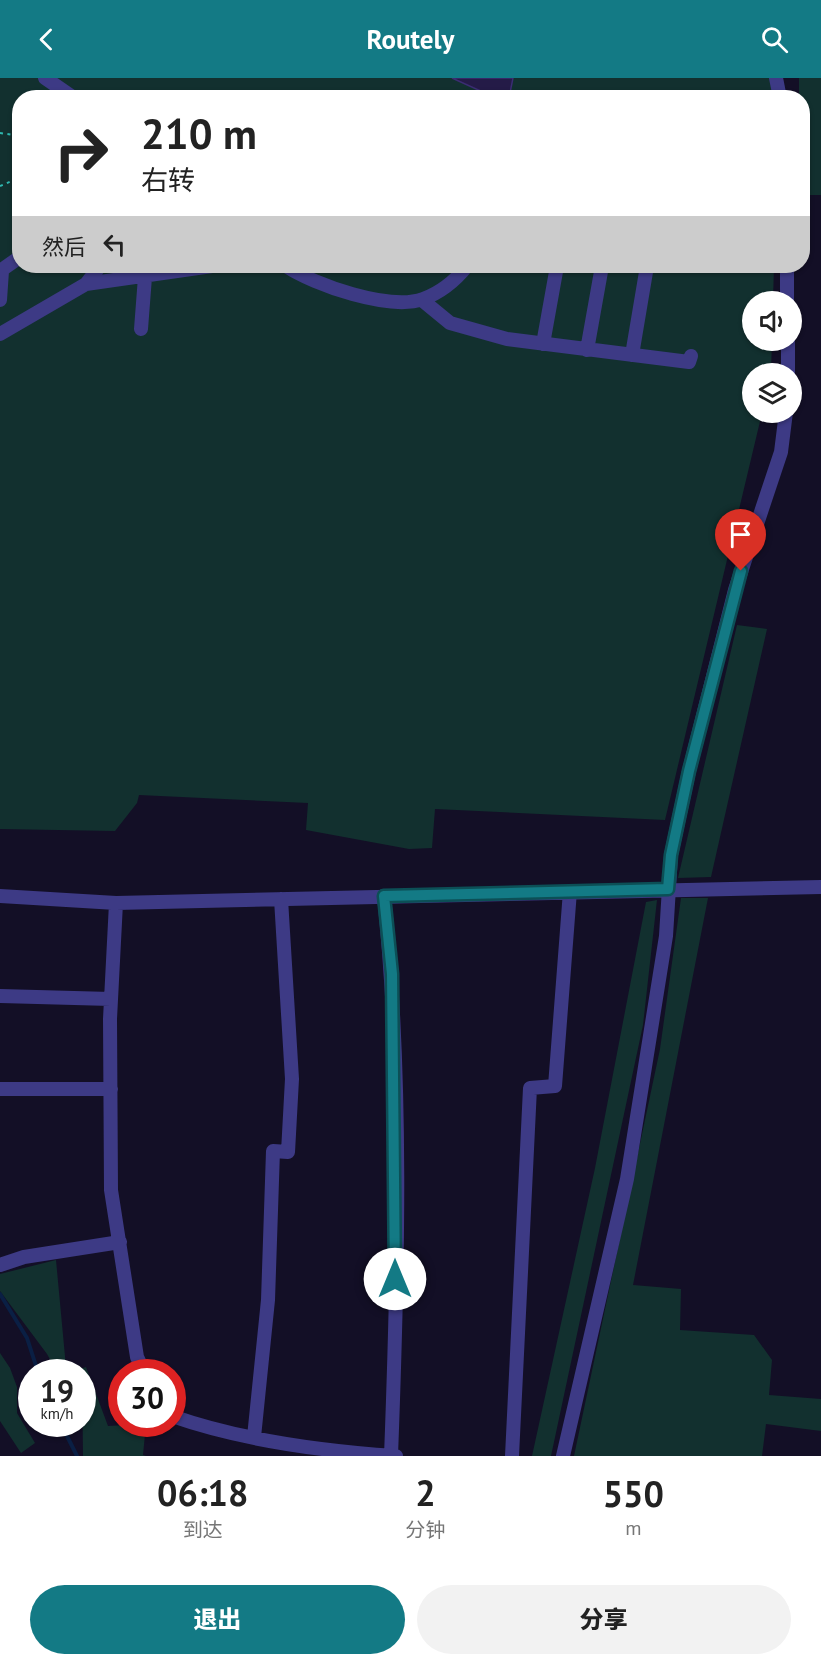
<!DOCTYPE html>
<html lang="zh">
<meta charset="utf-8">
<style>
body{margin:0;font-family:"PT Sans","Noto Sans SC",sans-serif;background:#f2f2f2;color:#222;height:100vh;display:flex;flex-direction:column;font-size:22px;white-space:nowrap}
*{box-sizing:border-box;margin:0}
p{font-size:20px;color:#767676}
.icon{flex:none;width:33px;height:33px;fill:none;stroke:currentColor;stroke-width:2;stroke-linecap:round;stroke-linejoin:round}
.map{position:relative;height:1378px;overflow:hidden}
.panel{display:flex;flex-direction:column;background:#fff;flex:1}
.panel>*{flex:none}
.guide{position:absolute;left:12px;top:12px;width:798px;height:183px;border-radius:24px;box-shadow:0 2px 4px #0004;background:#fff;color:#222;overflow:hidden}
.tools{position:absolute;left:742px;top:213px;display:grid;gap:12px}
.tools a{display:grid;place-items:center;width:60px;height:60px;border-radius:50%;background:#fff;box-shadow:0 2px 4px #0004;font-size:30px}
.speed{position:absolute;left:18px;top:1281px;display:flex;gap:12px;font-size:30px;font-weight:700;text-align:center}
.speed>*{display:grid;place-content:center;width:78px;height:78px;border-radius:50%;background:#fff;box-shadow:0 2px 4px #0004;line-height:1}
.speed small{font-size:15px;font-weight:400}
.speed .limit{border:9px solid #d22;background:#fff;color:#111}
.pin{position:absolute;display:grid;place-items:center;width:51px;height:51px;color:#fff;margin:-62px -26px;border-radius:50% 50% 50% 0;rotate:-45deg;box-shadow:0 0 6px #0007}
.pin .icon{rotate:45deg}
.me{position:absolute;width:66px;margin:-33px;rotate:0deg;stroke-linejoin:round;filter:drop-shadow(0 0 4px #0008)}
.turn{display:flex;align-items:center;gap:21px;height:126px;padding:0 30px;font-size:27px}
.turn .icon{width:78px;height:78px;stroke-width:2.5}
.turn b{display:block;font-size:42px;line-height:51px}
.then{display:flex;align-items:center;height:57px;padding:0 30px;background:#0003;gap:12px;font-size:22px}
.eta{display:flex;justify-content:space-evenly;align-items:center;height:102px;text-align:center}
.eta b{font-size:36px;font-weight:800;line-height:42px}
.cta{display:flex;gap:12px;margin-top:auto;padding:12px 30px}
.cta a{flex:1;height:69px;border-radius:36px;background:#137a85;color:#fff;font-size:24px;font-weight:800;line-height:69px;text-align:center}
.cta a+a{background:#f2f2f2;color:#222}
header{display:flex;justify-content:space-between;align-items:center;height:78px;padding:0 30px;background:#137a85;color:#fff;font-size:27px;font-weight:800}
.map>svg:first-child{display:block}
.green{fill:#12302f}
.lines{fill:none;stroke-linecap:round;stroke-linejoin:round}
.stream{stroke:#0a1f44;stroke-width:4}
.building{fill:#241b47;stroke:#3b2d73;stroke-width:1.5}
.path{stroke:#2fb8b0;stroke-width:2;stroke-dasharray:3 4.5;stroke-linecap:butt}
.minor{stroke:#3d3a85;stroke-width:14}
.route-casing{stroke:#0c4f56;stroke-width:15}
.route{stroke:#137a85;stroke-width:10}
</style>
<header><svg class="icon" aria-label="back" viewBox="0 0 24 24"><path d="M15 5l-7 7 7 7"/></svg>Routely<svg class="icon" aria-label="search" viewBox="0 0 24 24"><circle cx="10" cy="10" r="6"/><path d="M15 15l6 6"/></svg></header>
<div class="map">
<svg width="821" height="1378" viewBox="0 0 821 1378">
<rect width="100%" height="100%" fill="#130f26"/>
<path class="green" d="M0,0h776l2,19 -758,1v168h754l-1,35 -20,1v38l19,1 -1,30v2l-18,1v38l9,1 -97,407 -230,-11 -3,39 -23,1 -103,-19 2,-27 -169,-8 -2,8 -22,28 -115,-2z
M799,0h22v117h-18l-1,-97 -3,-1z
M737,547l30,4 -56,248 -33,1z
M681,820h27l-75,387 48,4 -1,41 74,5 18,25 -3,35 52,4v32l-55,-7 -4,32h-188l86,-407z
M657,822l-14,125 -92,431h-19l63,-288 51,-266z
M56,1182l10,107 4,5 16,-5 22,59 38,-2 -3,31 3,1h-63l-1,-84h-25l-10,-18 -47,-63v-17z
M0,1275l10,15 7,19v26l18,30 -14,10 -21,-32z"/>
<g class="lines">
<path class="stream" d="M0,1216l27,44 11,34
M61,1346l16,32"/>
</g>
<path class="building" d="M452,0h61l-4,20h-13z"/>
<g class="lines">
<path class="path" d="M0,55l20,3
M0,108l14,-6 6,-9"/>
<path class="minor" d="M45,0l29,20
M776,0l4,20
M286,188c28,19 104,45 137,33 19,-7 32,-18 44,-33
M787,188v36
M0,193l20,-14
M86,206l126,-18
M0,222l2,-29
M422,222l28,23 57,16 182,23 2,-6
M141,251l4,-52 -3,-11
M0,256l86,-50 14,-18
M788,262v34
M543,266l14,-78
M587,272l15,-84
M632,277l15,-89
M0,818l116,7 705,-16
M384,818c19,185 14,374 7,560
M116,825l-6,116 1,171 26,167 7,15
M0,918l111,3
M0,1011h111
M0,1187l24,-8 96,-15
M172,1338c71,25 150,35 224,40
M254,1359l14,-137 5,-149 15,1 4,-73 -11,-180
M512,1378l18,-368 25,-2 15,-195
M563,1378l64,-277 39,-243 5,-81 18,-84 46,-181 46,-138 5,-40"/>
</g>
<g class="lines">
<g class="route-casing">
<path id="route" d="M395,1201l-3,-305 -8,-78 284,-7 3,-34 18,-84 52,-200"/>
</g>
<use href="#route" class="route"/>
</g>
</svg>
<div class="tools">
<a><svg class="icon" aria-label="sound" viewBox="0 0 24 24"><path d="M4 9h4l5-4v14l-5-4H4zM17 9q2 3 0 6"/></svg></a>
<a><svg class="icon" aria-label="layers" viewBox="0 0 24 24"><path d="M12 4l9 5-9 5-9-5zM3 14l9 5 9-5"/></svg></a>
</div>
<div class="speed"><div>19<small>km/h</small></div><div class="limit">30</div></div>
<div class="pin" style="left:741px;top:493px;background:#d93025"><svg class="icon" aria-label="arrive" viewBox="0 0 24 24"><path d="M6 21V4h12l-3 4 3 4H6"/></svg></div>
<svg class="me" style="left:395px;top:1201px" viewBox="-20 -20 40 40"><circle r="19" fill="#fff"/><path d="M0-13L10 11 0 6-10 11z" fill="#137a85"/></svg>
<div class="guide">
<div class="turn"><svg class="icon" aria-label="right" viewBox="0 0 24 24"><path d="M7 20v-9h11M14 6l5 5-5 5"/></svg><div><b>210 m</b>右转</div></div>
<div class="then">然后<svg class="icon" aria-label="left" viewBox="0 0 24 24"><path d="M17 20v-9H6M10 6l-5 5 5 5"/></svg></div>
</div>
</div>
<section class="panel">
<div class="eta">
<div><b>06:18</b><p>到达</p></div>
<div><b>2</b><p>分钟</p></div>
<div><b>550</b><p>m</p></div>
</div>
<div class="cta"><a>退出</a><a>分享</a></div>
</section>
